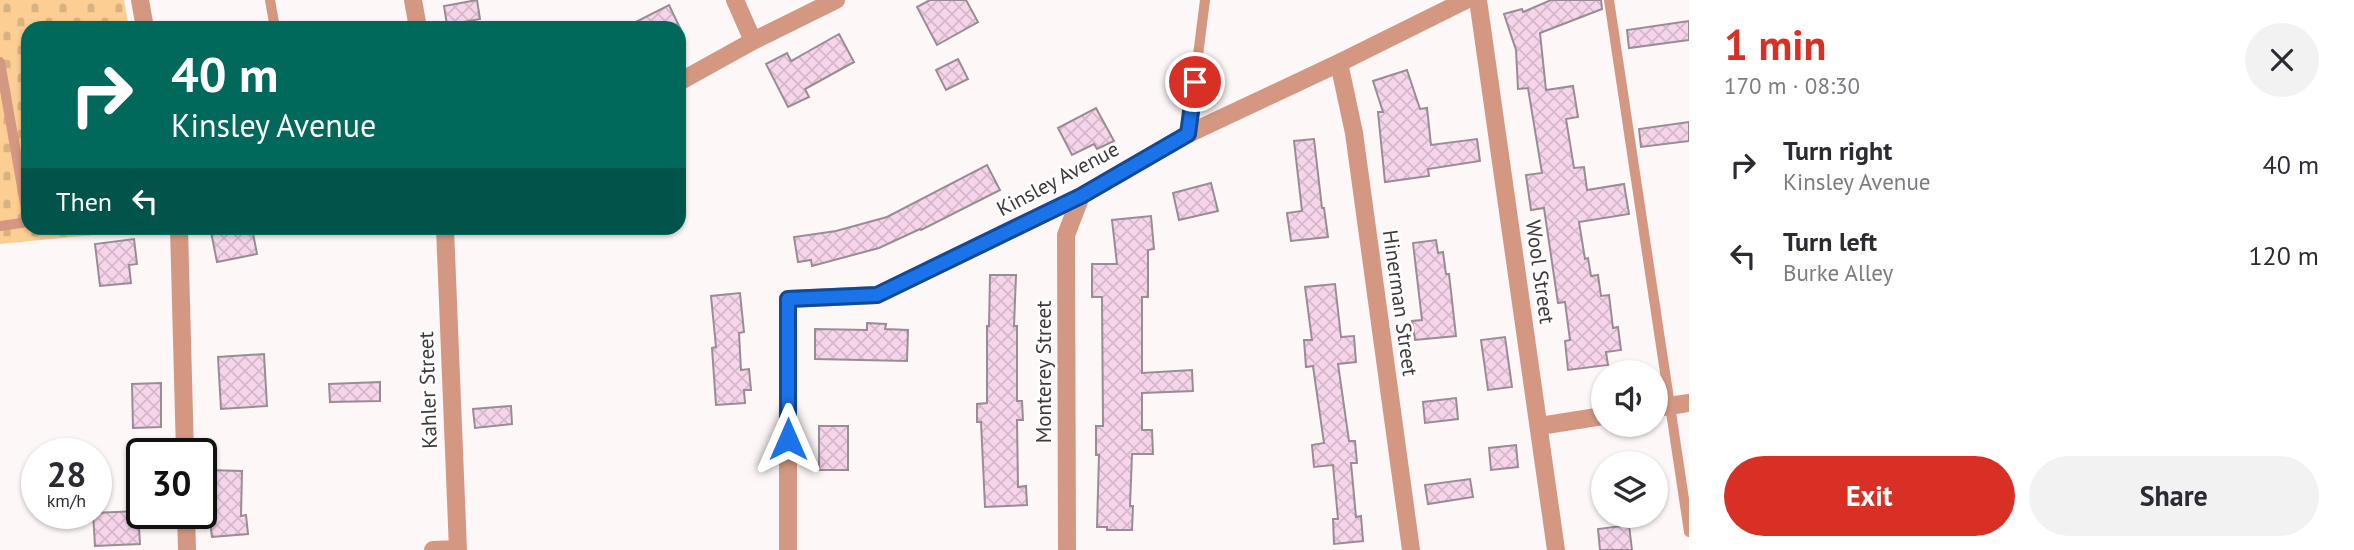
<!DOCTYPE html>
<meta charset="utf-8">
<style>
body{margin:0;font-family:"PT Sans",sans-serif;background:#f2f2f3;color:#2b2b33;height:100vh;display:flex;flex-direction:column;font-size:26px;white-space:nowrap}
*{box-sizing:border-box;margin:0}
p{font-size:23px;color:#7c7c81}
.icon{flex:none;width:38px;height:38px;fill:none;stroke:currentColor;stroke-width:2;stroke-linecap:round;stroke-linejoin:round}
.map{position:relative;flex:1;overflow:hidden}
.drawer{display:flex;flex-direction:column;background:#fff;width:665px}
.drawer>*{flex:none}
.top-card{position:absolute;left:21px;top:21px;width:665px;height:214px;border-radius:21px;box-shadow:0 2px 5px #0004;background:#00695c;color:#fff;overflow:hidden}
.tools{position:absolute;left:1591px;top:360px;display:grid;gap:14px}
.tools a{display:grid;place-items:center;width:77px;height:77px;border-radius:50%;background:#fff;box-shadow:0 2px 5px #0004;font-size:35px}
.speed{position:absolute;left:21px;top:438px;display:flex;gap:14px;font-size:35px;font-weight:700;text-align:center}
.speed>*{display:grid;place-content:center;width:91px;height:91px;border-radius:50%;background:#fff;box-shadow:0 2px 5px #0004;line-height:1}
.speed small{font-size:18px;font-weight:400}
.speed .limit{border:4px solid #111;border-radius:10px;background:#fff;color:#111}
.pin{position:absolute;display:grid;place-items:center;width:60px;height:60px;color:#fff;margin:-30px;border:4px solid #fff;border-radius:50%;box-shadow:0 2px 7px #0007}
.me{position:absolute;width:77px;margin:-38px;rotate:0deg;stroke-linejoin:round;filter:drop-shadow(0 0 5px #0008)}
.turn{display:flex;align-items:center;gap:24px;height:147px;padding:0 35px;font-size:32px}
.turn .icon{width:91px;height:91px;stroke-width:2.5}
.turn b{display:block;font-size:49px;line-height:60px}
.then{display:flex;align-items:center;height:66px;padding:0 35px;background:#0003;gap:14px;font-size:26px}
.round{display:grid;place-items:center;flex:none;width:74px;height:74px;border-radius:37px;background:#f2f2f3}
.head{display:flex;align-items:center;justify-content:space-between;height:119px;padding:0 35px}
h1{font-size:42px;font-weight:700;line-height:52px;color:#d93025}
.cta{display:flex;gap:14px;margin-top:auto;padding:14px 35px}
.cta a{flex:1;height:80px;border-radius:42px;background:#d93025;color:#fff;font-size:28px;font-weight:700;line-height:80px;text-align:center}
.cta a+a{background:#f2f2f3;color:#2b2b33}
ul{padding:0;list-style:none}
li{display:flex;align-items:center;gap:21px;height:91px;padding:0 35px}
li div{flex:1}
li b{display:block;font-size:26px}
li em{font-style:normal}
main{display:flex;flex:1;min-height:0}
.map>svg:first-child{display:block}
.cemetery{fill:url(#cemetery-stones)}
.building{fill:url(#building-cross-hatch);stroke:#9a8c95;stroke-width:2}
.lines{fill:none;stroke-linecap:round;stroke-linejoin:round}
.service{stroke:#d49882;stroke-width:10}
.minor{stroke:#d49882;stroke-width:18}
.route-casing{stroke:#114b97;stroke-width:18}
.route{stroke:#1a73e8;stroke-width:12}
.labels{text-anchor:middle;stroke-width:5;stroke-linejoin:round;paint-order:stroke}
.street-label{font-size:21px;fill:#40393a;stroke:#fff}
</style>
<main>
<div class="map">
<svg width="1689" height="550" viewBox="0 0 1689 550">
<defs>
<pattern id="cemetery-stones" width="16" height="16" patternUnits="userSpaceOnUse" patternTransform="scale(1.75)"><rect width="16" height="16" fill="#fdce94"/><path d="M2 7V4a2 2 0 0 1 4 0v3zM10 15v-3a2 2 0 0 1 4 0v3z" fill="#dab280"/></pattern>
<pattern id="building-cross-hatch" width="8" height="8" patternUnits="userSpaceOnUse" patternTransform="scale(1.75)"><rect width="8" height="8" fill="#f6d5ea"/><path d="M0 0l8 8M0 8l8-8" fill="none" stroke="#d4b8c9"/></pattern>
</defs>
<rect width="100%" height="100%" fill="#fef7f8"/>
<path class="cemetery" d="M0,0h124l5,28h-101v200h136l-164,16z"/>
<path class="building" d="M477,0l3,19 -33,6 -3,-19z
M930,0h36l12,22 -41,23 -20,-38z
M1551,0h50l1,9 -62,24 6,57 27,-4 5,31 -12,2 8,49 10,-1 3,23 37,-6 5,30 -50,8 6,37 3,-1 3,18 7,-1 3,21 8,-1 4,33 5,-1 3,23 -15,2 2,13 -40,5 -3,-29 5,-1 -5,-38 -7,1 -14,-95 -13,2 -5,-35 16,-2 -14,-85 -10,1 -2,-39 -12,-36 18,-5 1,3z
M669,5l11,23h-56z
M1689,21v19l-60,8 -2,-18z
M839,34l15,28 -49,27 4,8 -21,10 -22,-43 21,-11 4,8z
M958,59l10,20 -22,11 -10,-20z
M1407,70l13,39 7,-1 4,37 46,-6 3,22 -52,8 1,7 -44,6 -7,-70h5l-10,-31z
M1096,108l18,33 -17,8 -3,-5 -22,11 -14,-27z
M1689,122v19l-48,6 -2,-18z
M1314,139l8,69h2l4,29 -37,4 -4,-28 15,-2 -8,-70z
M987,165l13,25 -79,40 -1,-1 -41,19 -67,18 -1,-6 -13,2 -4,-25 42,-6 51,-14z
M1211,183l7,28 -39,9 -6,-27z
M1151,216l3,33 -6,1v47h-6v76l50,-3 1,21 -51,2v37h10l1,24h-21l-2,52h3l-1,24h-25v-3h-10l2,-72h-3v-29h7l-1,-129h-10v-33h25l-5,-44z
M231,228h21l5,26 -40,8 -6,-30z
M134,239l3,25 -8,1 2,18 -31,3 -5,-42z
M1436,240l2,13 5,-1 3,22h3l7,62 -41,4 -3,-19 10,-1 -9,-77z
M990,275h26l-2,51h3v75h5l1,19h-6l1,67 8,-1 1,19 -42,2 -4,-85h-4v-18l10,-1v-77h2z
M1335,284l6,53 13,-1 2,26 -18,2 11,77h6l2,22h-6l5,54 5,-1 2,25 -29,3 -1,-25h5l-5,-54 -19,2 -2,-22 12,-2 -11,-77 -7,1 -2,-27h8l-7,-53z
M740,293l4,39 -5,1 2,37 8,-1 2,21h-7l1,13 -29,2 -4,-57 4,-1 -5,-51z
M867,323l19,1 -1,5 23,1 -1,31 -92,-2v-30l52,1z
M1505,337l7,50 -24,3 -7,-50z
M264,354l3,52 -46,3 -3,-52z
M380,382v19l-50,1 -1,-18z
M161,383v44l-28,1 -1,-44z
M1456,398l2,21 -33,4 -2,-21z
M511,406l1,18 -37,4 -2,-19z
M819,426h29v44h-29z
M1516,445l2,22 -27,3 -2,-22z
M208,470l34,1 -1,45 5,-1 2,19 -36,3 -5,-37z
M1470,479l3,18 -45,7 -3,-19z
M138,511l2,33 -45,2 -2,-33z
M1629,525l3,25h-32l-2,-21z"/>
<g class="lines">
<path class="service" d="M270,0l5,28
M1609,0l80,532
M0,62l28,159
M1188,134l17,-134
M0,226l28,-4"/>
<path class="minor" d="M140,0l5,28
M413,0l5,28
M735,0l18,41
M1478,0l78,550
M1339,63l15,70 57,417
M679,82l74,-41 83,-41
M179,228l6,225
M445,228l13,322
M1656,408l33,-5
M1540,426l63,-10
M186,513l1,37
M433,550l25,-1
M788,550v-251l89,-4 204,-99 107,-62 151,-71 127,-63
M1067,550l-1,-315 15,-39"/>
</g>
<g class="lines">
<g class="route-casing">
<path id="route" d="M788,439v-140l89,-4 204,-99 107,-62 7,-52"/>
</g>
<use href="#route" class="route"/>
</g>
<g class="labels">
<g class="street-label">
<text transform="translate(1058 179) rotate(-28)" y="7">Kinsley Avenue</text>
<text transform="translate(1540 272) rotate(82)" y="7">Wool Street</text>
<text transform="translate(1400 303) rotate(82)" y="7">Hinerman Street</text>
<text transform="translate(1044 372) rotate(-90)" y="7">Monterey Street</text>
<text transform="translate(428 390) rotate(-92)" y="7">Kahler Street</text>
</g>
</g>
</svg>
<div class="tools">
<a><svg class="icon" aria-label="sound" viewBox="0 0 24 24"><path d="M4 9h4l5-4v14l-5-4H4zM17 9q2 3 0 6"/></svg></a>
<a><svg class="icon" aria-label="layers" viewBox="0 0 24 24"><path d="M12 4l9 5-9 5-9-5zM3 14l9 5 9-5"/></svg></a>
</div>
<div class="speed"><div>28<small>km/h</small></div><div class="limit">30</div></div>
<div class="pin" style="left:1195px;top:82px;background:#d93025"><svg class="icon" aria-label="arrive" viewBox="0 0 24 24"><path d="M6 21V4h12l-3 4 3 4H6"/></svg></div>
<svg class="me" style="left:788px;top:439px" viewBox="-20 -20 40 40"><path d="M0-17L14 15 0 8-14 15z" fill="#1a73e8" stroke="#fff" stroke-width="4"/></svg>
<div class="top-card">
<div class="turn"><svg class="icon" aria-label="right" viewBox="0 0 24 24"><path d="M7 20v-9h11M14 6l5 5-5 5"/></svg><div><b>40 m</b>Kinsley Avenue</div></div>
<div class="then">Then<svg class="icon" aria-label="left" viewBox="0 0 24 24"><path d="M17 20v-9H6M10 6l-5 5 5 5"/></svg></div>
</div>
</div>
<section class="drawer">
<div class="head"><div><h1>1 min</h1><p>170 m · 08:30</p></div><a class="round"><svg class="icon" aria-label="close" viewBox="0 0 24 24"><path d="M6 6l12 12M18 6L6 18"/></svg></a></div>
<ul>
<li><svg class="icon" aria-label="right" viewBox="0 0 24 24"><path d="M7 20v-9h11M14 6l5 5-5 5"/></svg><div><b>Turn right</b><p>Kinsley Avenue</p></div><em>40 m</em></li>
<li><svg class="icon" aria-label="left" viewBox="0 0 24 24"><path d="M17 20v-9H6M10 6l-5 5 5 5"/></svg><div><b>Turn left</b><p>Burke Alley</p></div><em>120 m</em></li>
</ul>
<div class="cta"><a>Exit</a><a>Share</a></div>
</section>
</main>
